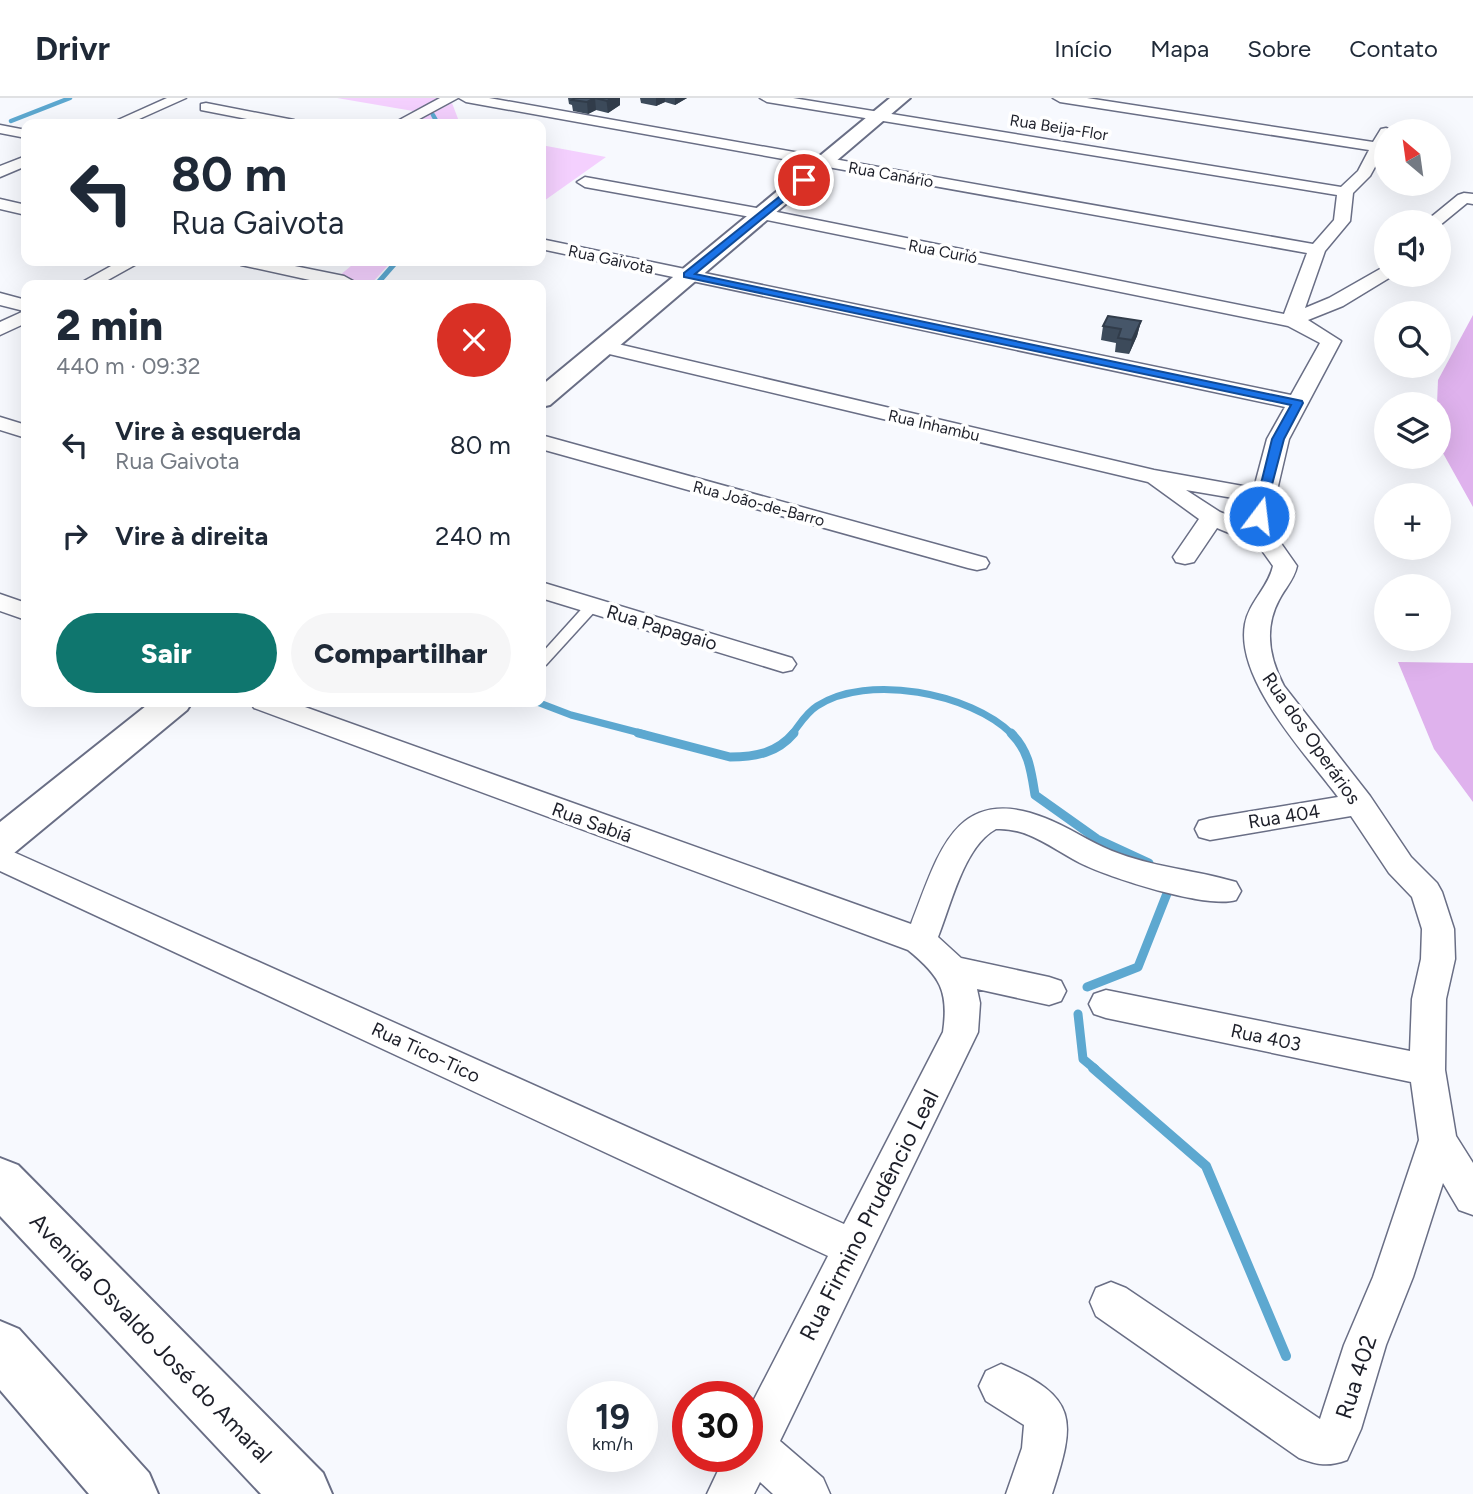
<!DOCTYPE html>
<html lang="pt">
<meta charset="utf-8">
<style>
body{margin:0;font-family:Figtree,sans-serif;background:#f6f6f7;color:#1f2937;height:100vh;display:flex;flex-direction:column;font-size:26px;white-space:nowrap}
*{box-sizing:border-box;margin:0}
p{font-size:23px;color:#747a83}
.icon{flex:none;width:38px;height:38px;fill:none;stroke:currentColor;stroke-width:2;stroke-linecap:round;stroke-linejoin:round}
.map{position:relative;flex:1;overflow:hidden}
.sheet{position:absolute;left:21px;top:182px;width:525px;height:427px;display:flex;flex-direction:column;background:#fff;border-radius:14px;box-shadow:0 7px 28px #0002}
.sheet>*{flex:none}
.hud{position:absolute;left:21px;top:21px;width:525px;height:147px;border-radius:14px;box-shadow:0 7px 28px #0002;background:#fff;color:#1f2937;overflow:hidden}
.needle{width:46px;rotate:331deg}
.fabs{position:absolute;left:1374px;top:21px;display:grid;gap:14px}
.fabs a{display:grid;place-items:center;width:77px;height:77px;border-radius:50%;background:#fff;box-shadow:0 7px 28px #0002;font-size:35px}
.speed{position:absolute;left:567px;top:1283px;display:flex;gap:14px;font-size:35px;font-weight:700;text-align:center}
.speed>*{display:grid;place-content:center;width:91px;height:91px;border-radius:50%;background:#fff;box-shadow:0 7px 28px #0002;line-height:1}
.speed small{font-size:18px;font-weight:400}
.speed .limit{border:10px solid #d22;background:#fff;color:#111}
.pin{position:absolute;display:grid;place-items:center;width:60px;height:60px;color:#fff;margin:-30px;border:4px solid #fff;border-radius:50%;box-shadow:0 2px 7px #0007}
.me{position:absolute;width:77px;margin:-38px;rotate:15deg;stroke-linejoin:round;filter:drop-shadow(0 0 5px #0008)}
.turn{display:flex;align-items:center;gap:24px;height:147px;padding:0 35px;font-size:32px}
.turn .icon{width:91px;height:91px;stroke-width:2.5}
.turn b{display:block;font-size:49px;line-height:60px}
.round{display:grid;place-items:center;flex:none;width:74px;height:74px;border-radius:37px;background:#f6f6f7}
.headline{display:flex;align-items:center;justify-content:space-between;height:119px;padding:0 35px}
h1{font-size:42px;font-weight:800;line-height:52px}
.primary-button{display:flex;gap:14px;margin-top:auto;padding:14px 35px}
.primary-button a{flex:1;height:80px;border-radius:42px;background:#0f766e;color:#fff;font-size:28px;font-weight:800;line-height:80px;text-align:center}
.primary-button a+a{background:#f6f6f7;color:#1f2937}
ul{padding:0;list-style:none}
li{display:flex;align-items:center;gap:21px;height:91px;padding:0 35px}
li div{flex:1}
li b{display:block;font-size:26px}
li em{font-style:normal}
header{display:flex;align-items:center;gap:42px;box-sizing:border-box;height:98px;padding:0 35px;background:#fff;border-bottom:2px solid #e0e1e3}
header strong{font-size:33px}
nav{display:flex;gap:38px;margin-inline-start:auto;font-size:24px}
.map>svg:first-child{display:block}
.green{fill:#f4d0fe}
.forest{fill:#dfb2ed}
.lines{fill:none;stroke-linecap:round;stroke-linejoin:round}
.stream-far4{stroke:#5da8d0;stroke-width:4.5}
.stream-far3{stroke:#5da8d0;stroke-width:5}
.stream-far2{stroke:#5da8d0;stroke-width:7}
.stream-far1{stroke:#5da8d0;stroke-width:9}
.stream{stroke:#5da8d0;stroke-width:10}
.lane-casing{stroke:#696e85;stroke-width:3}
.street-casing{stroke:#696e85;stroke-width:3}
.secondary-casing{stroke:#696e85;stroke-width:4}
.lane{fill:#fff;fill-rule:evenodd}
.street{fill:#fff;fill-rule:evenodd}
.secondary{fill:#fff;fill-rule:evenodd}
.wall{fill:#3c4a5a}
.shaded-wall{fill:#313c4a}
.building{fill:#465669;stroke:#313c4a;stroke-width:2}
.route{fill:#1a73e8;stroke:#114b97;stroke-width:2}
.labels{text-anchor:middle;stroke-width:7;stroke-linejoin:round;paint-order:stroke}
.far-street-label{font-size:16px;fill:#1d1f29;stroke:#fff}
.street-label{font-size:19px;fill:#1d1f29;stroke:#fff}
.near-street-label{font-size:23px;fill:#1d1f29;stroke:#fff}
</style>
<header>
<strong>Drivr</strong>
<nav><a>Início</a><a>Mapa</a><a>Sobre</a><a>Contato</a></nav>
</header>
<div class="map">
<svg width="1473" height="1396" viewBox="0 0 1473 1396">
<rect width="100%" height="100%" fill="#f7f9fe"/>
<path class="green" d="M337,0h101l-25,13z
M452,5l8,21h-49z
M541,47l65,12 -65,46z
M357,163h35l-22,24h-42z"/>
<path class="forest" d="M1473,217v192l-34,-61 -2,-42 1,-24z
M1398,564l75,1v139l-39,-53z"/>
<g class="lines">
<path class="stream-far4" d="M433,17l5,9
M11,23l59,-23"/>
<path class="stream-far3" d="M376,187l21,-24"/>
<path class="stream-far2" d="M537,604l34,13 73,19
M792,636c8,-10 14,-21 25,-28 50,-33 154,-13 195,28"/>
<path class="stream-far1" d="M638,635l92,24c26,0 47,-4 64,-24
M1011,635c18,18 20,37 24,62l62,44 52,24
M1087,889l51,-20 30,-76
M1078,916l5,45 12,10"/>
<path class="stream" d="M1093,970l113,98 80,190"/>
<g class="lane-casing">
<path id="lane" d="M592,504l5,1 2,3 -2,3 -51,56 -5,1v-12l46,-51z"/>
</g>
<g class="street-casing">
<path id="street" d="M167,0h19l-58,26h-19z
M440,0h18l-48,26h-18z
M459,0h30l824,146 21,-24 3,-25 -570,-93 -7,-4h33l548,89 17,-16 11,-21 -309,-48 -7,-4h34l286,44 8,-13 5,-1 7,3h-7v16l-16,29 -17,17 -3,28 -25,30 -20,57 24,-10 51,-29 6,-1v7h8l-51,31 -35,14 33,21 -52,98 -18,77 7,23 19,27c-3,14 -12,22 -18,34 -15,28 -10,58 5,86l86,110 41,61 26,26 5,9 12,37 1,30 -9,40 -1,71 11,66 17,27v52l-14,-5 -16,-27 -30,94 -27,68 -25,84 -14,31c-19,7 -29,5 -48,-2l-203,-142 -6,-14 6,-14 15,-6 15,6 194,131 24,-74 29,-68 46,-137 -8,-58 -305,-64 -12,-4 -5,-10 5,-10 12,-4 304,61 2,-52 9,-40 1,-30 -10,-32 -23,-24 -38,-57 -141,24 -11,-3 -4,-8 4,-8 11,-3 128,-21c-32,-43 -103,-117 -93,-173 4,-22 23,-36 28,-58l-15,-21 -41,-17 -23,34 -9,2 -9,-2 -3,-5 26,-38 -51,-37 -543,-129 -10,-6 10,-6 549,129 100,18 13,-49 18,-32 -744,-158v-10l750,156 29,-52 -32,-17 -526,-107 -177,-32 -8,-5 8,-5 177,32 522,105 23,-61 -841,-151zM1186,392l65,11 -4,15 3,8 -30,-12z
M206,5l88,17 7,4h-28l-72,-14v-6z
M0,27l26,5v8l-26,-5z
M26,58v10l-26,11v-11z
M1464,95l9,1v10l-6,-1 -28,23 -1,-4h-13l33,-27z
M0,101l26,6v10l-26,-6z
M120,163h22l-43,24h-22z
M238,163h32l74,15 9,5 -4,4 -21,-1 -87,-19z
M0,195l26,7v23l-26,12v-13l24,-11 -24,-6z
M0,319l26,8v13l-26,-8z
M541,337l445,123 3,5 -3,5 -9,2 -9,-2 -427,-119z
M541,484l251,76 4,6 -4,6 -9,2 -242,-74z
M0,496l26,9v17l-26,-9z
M250,604h41l620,222c27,-68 43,-142 134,-106 24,9 44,24 67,33 40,16 83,19 124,31l5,9 -5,9c-29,9 -126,-22 -156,-37 -26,-13 -52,-36 -84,-34 -32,17 -45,76 -58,108l23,21 88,19 12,4 5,10 -5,10 -12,4 -72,-16 3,14 -2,29 -198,409 43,37 7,16h-57l-13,-12 -6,12h-47l18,-38h22v-43l81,-157 -828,-385v-25l844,378 99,-192c6,-41 -3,-56 -35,-82l-654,-242z
M1001,1266c78,33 75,56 51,130h-46l16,-46 2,-23 -38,-24 -7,-15 7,-15z"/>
</g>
<g class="secondary-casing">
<path id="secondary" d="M890,0h20l-360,307 -9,2v-21z
M151,604h41l-5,8 -173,143 -14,5v-36z
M0,1060l18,7 305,308 9,21h-71l-261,-278z
M0,1223l19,8 130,144 9,21h-69l-89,-104z"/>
</g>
<use href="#lane" class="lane"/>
<use href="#street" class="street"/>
<use href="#secondary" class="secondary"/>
</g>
<path class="wall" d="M568,0h52v7l-12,8 -12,-3 -8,4 -15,-3 -1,-6 -3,-1z
M640,0h47l-12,7 -10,-3 -9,4 -15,-3z
M1141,223l-4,15 -8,18 -14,-2 1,-9 -15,-3 2,-14z"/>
<path class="shaded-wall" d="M595,0l1,12 -8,4 -1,-12z
M606,0h14v7l-12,8z
M656,0h9v4l-9,4z
M675,0h12l-12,7z
M1141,223l-4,15 -8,18 3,-14z"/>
<path class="building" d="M575,0h37l-5,3 -12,-3 -8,4 -15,-2z
M1108,218l33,5 -9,19 -14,-2 3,-9 -18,-3z"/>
<path class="route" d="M804,79l3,5 -112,92 607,127 1,2 -19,36 -21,80h-9l-1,-3 19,-77 19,-34 -607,-128v-4z"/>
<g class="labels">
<g class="far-street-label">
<text transform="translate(1059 29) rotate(9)" y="6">Rua Beija-Flor</text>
<text transform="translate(891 76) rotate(10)" y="6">Rua Canário</text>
<text transform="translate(943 153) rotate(11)" y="6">Rua Curió</text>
<text transform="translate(611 161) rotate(12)" y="6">Rua Gaivota</text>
<text transform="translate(934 327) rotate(13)" y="6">Rua Inhambu</text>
<text transform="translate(759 405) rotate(15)" y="6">Rua João-de-Barro</text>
</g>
<g class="street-label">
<text transform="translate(662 529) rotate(17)" y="7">Rua Papagaio</text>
<text transform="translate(1312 640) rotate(55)" y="7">Rua dos Operários</text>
<text transform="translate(1284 718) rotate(-9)" y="7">Rua 404</text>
<text transform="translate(592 724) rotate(20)" y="7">Rua Sabiá</text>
<text transform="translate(1266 939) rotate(12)" y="7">Rua 403</text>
<text transform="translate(426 954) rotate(25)" y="7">Rua Tico-Tico</text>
</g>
<g class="near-street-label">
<text transform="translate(869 1117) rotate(-63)" y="8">Rua Firmino Prudêncio Leal</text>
<text transform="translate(151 1240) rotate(46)" y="8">Avenida Osvaldo José do Amaral</text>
<text transform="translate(1356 1279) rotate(-72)" y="8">Rua 402</text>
</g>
</g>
</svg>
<div class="fabs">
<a><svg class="needle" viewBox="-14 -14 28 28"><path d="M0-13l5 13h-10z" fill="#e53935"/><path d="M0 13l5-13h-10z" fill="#747a83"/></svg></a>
<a><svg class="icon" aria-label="sound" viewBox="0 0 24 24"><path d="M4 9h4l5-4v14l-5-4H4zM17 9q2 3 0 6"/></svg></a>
<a><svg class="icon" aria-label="search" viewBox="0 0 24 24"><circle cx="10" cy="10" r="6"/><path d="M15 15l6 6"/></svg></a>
<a><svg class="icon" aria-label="layers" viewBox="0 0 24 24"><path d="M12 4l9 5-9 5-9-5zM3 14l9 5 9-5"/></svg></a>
<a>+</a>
<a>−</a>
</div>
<div class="speed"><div>19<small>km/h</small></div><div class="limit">30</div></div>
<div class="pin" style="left:804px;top:82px;background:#d93025"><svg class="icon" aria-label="arrive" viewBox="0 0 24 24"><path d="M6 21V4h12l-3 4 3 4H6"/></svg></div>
<svg class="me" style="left:1259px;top:418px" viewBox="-20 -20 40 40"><circle r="17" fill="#1a73e8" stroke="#fff" stroke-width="3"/><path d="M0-11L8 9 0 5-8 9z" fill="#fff"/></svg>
<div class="hud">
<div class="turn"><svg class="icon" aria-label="left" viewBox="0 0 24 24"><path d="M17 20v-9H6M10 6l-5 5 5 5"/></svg><div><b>80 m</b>Rua Gaivota</div></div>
</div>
<section class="sheet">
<div class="headline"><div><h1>2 min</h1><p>440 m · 09:32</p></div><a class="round" style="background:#d93025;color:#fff"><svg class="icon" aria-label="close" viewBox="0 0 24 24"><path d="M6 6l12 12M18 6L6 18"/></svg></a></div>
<ul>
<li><svg class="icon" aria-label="left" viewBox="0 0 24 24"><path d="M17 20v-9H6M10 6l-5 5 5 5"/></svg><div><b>Vire à esquerda</b><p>Rua Gaivota</p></div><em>80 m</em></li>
<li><svg class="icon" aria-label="right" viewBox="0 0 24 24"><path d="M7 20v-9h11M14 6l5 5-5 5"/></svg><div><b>Vire à direita</b></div><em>240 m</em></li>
</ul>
<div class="primary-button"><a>Sair</a><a>Compartilhar</a></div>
</section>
</div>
